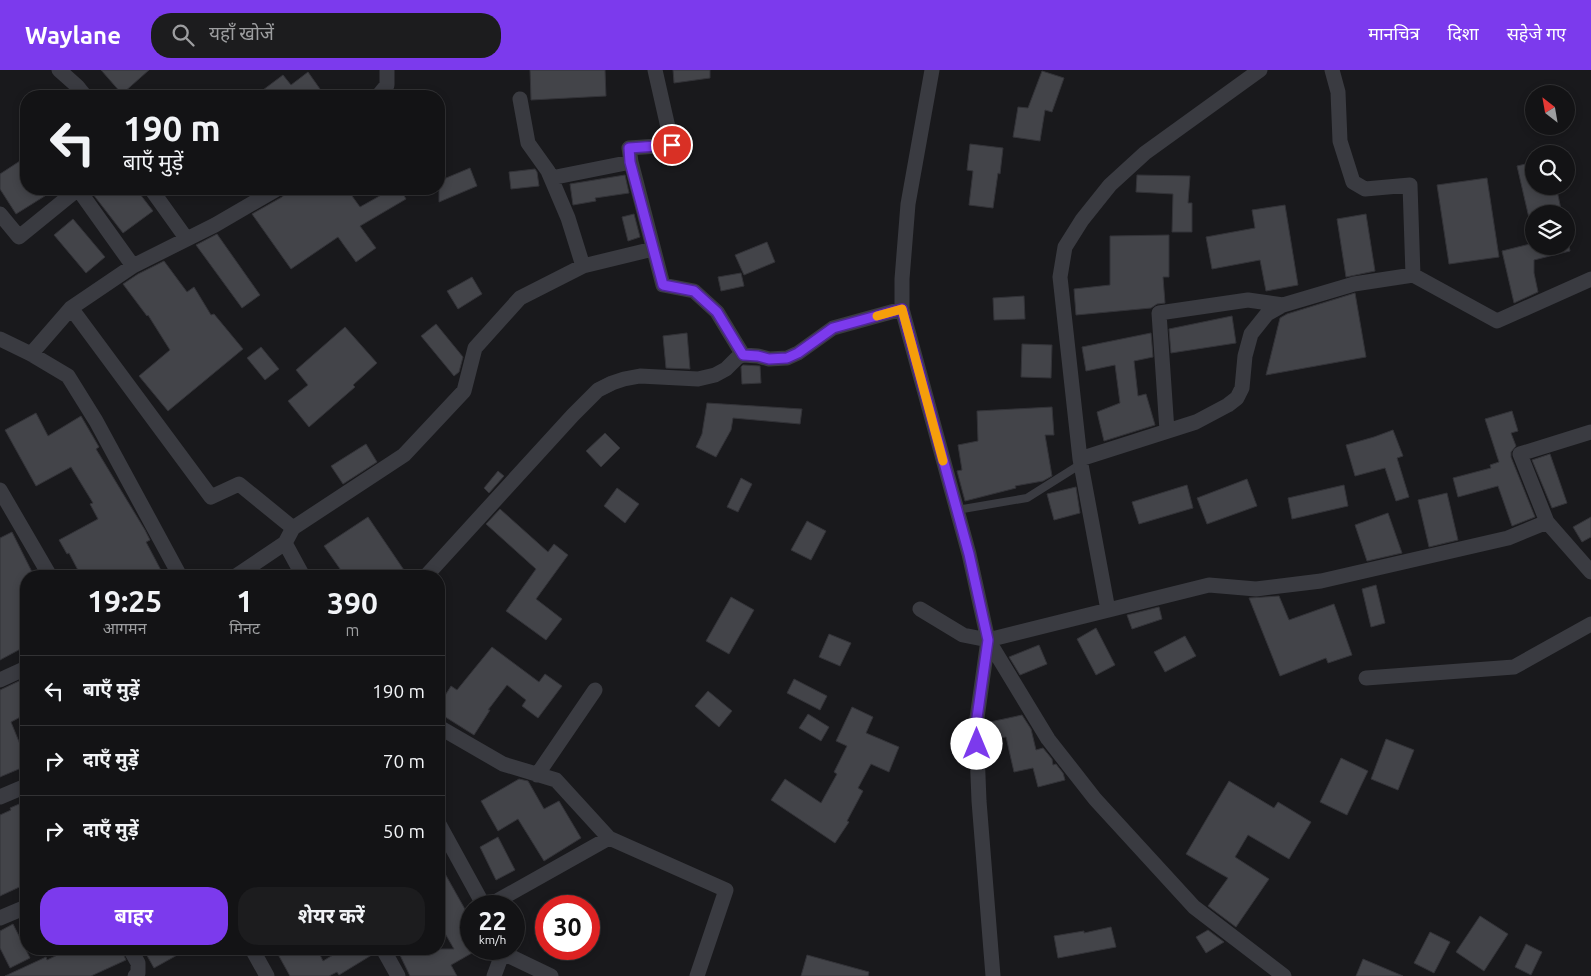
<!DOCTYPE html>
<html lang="hi">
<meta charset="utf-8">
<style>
body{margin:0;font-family:Ubuntu,"Noto Sans Devanagari",sans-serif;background:#1c1c1e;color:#f1f3f6;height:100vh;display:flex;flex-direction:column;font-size:19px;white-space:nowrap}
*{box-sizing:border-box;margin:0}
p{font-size:16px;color:#9d9ea0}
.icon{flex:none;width:28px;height:28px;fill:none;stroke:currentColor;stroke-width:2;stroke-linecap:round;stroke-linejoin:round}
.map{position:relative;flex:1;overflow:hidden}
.side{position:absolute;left:20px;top:500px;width:425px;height:385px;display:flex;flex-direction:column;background:#131315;border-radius:20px;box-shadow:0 2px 8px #0003,0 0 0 1px #323234}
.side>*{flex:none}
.banner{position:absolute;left:20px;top:20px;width:425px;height:105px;border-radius:20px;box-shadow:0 2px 8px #0003,0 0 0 1px #323234;background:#131315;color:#f1f3f6;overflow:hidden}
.needle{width:32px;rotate:329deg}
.controls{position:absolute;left:1525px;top:15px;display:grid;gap:10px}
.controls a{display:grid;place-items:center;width:50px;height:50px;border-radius:50%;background:#131315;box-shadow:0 2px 8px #0003,0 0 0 1px #323234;font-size:25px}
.speed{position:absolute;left:460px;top:825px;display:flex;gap:10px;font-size:25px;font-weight:700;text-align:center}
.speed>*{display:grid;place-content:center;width:65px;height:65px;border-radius:50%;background:#131315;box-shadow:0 2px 8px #0003,0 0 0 1px #323234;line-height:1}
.speed small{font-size:12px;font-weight:400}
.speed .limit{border:8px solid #d22;background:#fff;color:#111}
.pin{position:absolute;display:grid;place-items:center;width:42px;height:42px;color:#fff;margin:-21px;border:2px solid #fff;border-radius:50%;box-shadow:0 1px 5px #0007}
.me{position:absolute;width:55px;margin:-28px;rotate:0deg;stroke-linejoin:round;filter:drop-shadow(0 0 4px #0008)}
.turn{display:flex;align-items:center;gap:18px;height:105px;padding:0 20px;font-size:22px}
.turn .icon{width:65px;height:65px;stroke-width:2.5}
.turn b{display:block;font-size:35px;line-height:42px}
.eta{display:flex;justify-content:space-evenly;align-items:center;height:85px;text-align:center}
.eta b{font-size:30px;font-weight:700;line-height:35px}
.cta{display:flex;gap:10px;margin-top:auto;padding:10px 20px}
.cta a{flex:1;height:58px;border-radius:20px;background:#7c3aed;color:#fff;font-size:20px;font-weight:700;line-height:58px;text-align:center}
.cta a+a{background:#1c1c1e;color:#f1f3f6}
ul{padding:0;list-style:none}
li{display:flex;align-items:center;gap:15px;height:70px;padding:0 20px;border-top:1px solid #323234}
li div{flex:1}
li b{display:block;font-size:19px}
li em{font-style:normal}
header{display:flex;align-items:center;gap:30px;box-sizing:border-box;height:70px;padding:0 25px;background:#7c3aed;color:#fff}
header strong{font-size:24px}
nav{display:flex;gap:28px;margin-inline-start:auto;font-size:18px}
.search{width:350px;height:45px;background:#1c1c1e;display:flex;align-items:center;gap:12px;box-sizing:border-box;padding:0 18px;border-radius:20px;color:#9d9ea0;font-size:19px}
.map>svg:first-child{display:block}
.building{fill:#434449;stroke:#333338}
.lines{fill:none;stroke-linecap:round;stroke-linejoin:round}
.lane{stroke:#3a3b41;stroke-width:8}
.street{stroke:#3a3b41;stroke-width:15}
.route-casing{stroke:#51269a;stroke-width:12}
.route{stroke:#7c3aed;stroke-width:9}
.slow{stroke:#f59e0b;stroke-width:9}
</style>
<header>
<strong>Waylane</strong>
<div class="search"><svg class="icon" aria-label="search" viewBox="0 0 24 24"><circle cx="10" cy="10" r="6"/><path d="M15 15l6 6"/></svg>यहाँ खोजें</div>
<nav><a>मानचित्र</a><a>दिशा</a><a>सहेजे गए</a></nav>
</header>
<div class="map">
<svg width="1591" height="906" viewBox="0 0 1591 906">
<rect width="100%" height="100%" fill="#19191c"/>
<path class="building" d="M101,0h48l-27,24z
M530,0h75l1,26 -75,4z
M673,0h37v8l-36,5z
M1042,1l22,7 -12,34 -7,-2 -5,31 -27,-4 5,-30 10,1z
M308,2l12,17 -10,7h-55l28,-21 8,10z
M970,74l33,4 -3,26 -2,-1 -5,35 -24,-3 4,-34 -6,-1z
M26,87v32h30l-40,25 -16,-25v-15z
M1534,92v24h22l6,28h-28v3l-5,1 -12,-52z
M470,98l7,18 -38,16v-21z
M535,99l2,3 2,14 -28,3 -2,-17z
M625,105l4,18 -34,5 1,3 -23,4 -3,-21z
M1137,105l53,1 -2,27h4v29h-20l1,-38 -37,-2z
M1487,108l12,79 -50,7 -12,-79z
M89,119h47l17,22 -30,22z
M291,119h56l13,18 32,-18h8l6,10 -46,27 16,22 -20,14 -18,-25 -47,32 -39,-55 30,-17z
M1285,135l13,80 -32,6 -6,-31 -48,9 -6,-32 49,-9 -3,-18z
M634,144l6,23 -12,4 -6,-24z
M1366,144l9,57 -29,6 -9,-58z
M73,149l32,38 -19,16 -32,-38z
M217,164l43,61 -18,13 -46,-63z
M1169,165v42h-6l2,26 -8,1 -6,4 -75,7 -2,-26 36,-4v-49z
M767,172l8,20 -31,13 -9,-20z
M1534,173v3h35l1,5 -36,9v13l4,19 -24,11 -12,-52z
M164,191l23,31 7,-5 17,28 3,-1 29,35 -75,62 -29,-35 31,-26 -22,-35 -1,1 -24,-32 15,-10z
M741,203l3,13 -23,5 -3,-14z
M472,207l10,17 -24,15 -11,-18z
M1355,223l11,64 -100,18 14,-57 7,-4z
M1024,226l1,23 -31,1 -1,-22z
M1232,246l4,27 -65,10 -2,-24z
M436,254l27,33 -4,15 -5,4 -33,-40z
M345,257l32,36 -24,22 2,2 -46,40 -21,-26 20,-16 -12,-15z
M687,263l3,36 -24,-1 -3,-32z
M1151,263l2,24 -19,4 4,35 8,-2 9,31 -51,16 -7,-29 23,-9 -5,-38 -29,6 -4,-24z
M1022,274l30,1 -1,33 -30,-1z
M261,277l18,22 -14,11 -18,-22z
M743,295l17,1 1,17 -19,1 -1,-17z
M707,333l95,6 -2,15 -67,-6 -2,12 -15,27 -20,-10 6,-13z
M1052,337l2,28h-9l7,41 -9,5 -28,5 1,2 -51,13 -8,-30 5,-1 -4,-25 20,-4 -1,-30z
M1512,341l6,20 -7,2 5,13 -5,6v5l24,60 -23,9 -14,-40 -40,11 -5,-19 38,-10 -1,-3 9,-3 -14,-43z
M36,343l12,23 33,-20 18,31 -3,2 49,81 5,10 -4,2 18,34h-83l-12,-23 -2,1 -8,-14 39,-21 -8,-15 3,-1 -22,-36 -35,19 -31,-56z
M1393,360l10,26 -6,2 12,39 -13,4 -11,-33 -30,8 -9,-31 28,-8z
M605,363l15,15 -19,19 -15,-16z
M366,374l11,18 -34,22 -12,-18z
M1550,384l17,49 -15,5 -20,-48z
M498,401l6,5 -15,17 -5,-5z
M741,408l11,6 -14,28 -11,-5z
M1247,409l10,27 -50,18 -10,-26z
M1187,415l6,23 -54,16 -7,-22z
M1344,415l4,21 -56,13 -4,-21z
M1076,417l4,26 -26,7 -7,-26z
M617,418l22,16 -14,19 -21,-17z
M1447,423l11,47 -29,7 -11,-47z
M500,439l48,43 6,-8 14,11 -32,44 26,20 -16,21 -40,-29 30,-42 -50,-45z
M1388,443l14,40 -35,8 -12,-36z
M368,447l40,59h-63l-21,-30z
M1591,447v20l-9,5 -9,-15z
M807,451l19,10 -15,29 -20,-10z
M12,462l22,44h-8v70l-26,14v-122z
M1376,515l9,38 -14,4 -9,-38z
M1279,526l10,24 45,-16 18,51 -24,8 -2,-5 -46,18 -31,-78z
M731,527l23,13 -25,44 -23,-13z
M1159,537l3,12 -30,10 -5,-14z
M1096,558l19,37 -19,10 -19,-36z
M829,564l22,9 -11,23 -21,-9z
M1185,566l11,20 -31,16 -11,-20z
M1039,575l8,19 -27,11 -11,-18z
M492,577l47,35 6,-8 17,12 -24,32 -16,-12 4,-6 -19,-15 -19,25h2l-16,25 -35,-22v-8l12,-19 6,4z
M794,609l33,17 -7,14 -33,-17z
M19,611l7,15v18l-15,8 15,37v7l-26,11v-87z
M708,621l24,20 -13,16 -24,-21z
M852,637l21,10 -7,16 33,14 -10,25 -18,-8 -13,24 5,3 -16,30 2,1 -14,21 -64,-43 14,-21 36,24 16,-29 -3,-2 13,-26 -11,-5z
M808,644l21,13 -8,14 -22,-13z
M1022,645l9,14 5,21 7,-2 9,11 1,6 3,-1 7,9 2,7 -27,7 -5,-19 -19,4 -8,-35 -12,2 -4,-17z
M1386,669l28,11 -16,40 -27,-11z
M1341,688l27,13 -21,44 -27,-13z
M519,709l9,2 16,28 15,-8 22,37 -37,23 -26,-42 -20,12 -17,-30z
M1229,711l45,27 4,-6 33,20 -22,37 -41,-24 -13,22 34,22 -33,48 -28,-21 20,-28 -42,-24z
M26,731v83l-26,12v-81l11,-5 -1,-2z
M498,767l17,33 -19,10 -16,-33z
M439,793l32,57v29h8l-28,16 6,11h-47l-13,-27h57l-15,-26z
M1480,846l28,18 -24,37 -28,-19z
M13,854l17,34 -20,10 -10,-20v-17z
M1111,857l5,20 -58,11 -4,-22 30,-5v2z
M1208,860l16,12 -18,11 -10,-16z
M1430,862l20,10 -16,31 -20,-10z
M1526,874l16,8 -11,23 -16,-8z
M70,879h51l5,11 -35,16h-86l41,-19 1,3z
M141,879h47l-34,19 -9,-16 -2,1z
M275,879h42l6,12 20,-12h31l1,4 -36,22 -2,-3 -8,4h-39z
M807,885l62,17 -1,4h-67z
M1363,889l40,17h-47z"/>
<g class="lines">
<path class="lane" d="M957,440l70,-12 54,-34"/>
<path class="street" d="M59,0l18,16 8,10
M932,0l-24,134 -6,75v30l67,245 19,86 -12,85 3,76 14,175
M1332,0l6,22 2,49 13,41 12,7 45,-4 3,90
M378,26l9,-11v-15
M520,29l8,44 20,28 20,47 15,48
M631,92l-2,-14 43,-3 -17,-75
M551,108l80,-16 32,123 31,6 23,21 26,43
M151,119l35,49
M0,144l19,23 59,-48 55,77 -62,42 -40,46
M133,196l82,-41 62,-36
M71,238l140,189 28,-13 54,44
M0,269l31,15 37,22 28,45 84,155
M1167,361l-8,-118 89,-13 35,5
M1080,389l116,-37 32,-17 9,-7 5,-10 3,-32 6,-22 16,-20 16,-9 71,-21 59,-9 84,46 94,-42
M0,420l50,86
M1547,452l-27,-68 71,-22
M285,473l18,33
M236,506l49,-33 8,-15 111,-73 60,-64 11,-43 45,-50 63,-32 70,-17
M426,506l147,-161 25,-25 14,-7 12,-4 16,-3 58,3 17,-4 11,-6 12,-12 5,-2 15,1 11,3 18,-1 11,-5 35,-25 69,-19
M920,539l43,26 25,5 221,-55 47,4 65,-8 187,-43 39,-16 44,50
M1108,540l-28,-151 -20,-182 5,-30 17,-27 28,-35 35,-32 115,-83
M988,570l60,99 47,60 99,108 90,69
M1366,608l148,-11 77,-43
M0,610l26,-12
M439,657l64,37 53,16 53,58
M537,705l58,-85
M0,727l26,-11
M439,754l45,82
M488,836l121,-68 117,52 -29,86
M0,848l26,-11
M130,879l8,14v10l-3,3
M252,879l15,27
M383,879l15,27
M503,883l48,23
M494,906l10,-27"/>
</g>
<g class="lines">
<g class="route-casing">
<path id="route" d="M672,75l-43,3 1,14 33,123 31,6 23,21 26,43 15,1 11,3 18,-1 11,-5 35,-25 69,-19 67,245 19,86 -12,85 1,19"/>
</g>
<use href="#route" class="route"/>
<path class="slow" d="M877,246l25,-7 41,152"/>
</g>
</svg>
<div class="controls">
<a><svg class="needle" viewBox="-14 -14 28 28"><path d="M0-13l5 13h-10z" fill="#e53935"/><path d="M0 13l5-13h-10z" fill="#9d9ea0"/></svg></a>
<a><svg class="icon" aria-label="search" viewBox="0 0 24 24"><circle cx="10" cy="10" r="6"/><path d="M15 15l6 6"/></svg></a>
<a><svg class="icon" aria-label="layers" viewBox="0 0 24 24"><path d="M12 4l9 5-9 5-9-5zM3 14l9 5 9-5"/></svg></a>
</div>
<div class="speed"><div>22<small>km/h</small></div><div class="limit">30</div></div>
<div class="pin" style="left:672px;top:75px;background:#d93025"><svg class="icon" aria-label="arrive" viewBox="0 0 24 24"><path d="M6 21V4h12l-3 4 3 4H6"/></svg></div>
<svg class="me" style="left:977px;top:674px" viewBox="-20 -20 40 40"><circle r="19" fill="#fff"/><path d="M0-13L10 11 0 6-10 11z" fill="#7c3aed"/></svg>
<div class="banner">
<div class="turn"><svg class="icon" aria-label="left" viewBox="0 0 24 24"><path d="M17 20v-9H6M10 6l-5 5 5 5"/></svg><div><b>190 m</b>बाएँ मुड़ें</div></div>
</div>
<section class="side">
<div class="eta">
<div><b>19:25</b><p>आगमन</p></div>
<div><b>1</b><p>मिनट</p></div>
<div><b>390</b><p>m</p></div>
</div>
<ul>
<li><svg class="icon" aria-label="left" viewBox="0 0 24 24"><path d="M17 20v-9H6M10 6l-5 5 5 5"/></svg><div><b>बाएँ मुड़ें</b></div><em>190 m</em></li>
<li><svg class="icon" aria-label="right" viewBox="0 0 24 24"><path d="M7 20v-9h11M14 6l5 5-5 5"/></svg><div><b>दाएँ मुड़ें</b></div><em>70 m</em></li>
<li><svg class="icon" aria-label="right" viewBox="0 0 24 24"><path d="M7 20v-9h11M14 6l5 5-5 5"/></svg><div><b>दाएँ मुड़ें</b></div><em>50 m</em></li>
</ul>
<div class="cta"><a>बाहर</a><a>शेयर करें</a></div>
</section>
</div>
